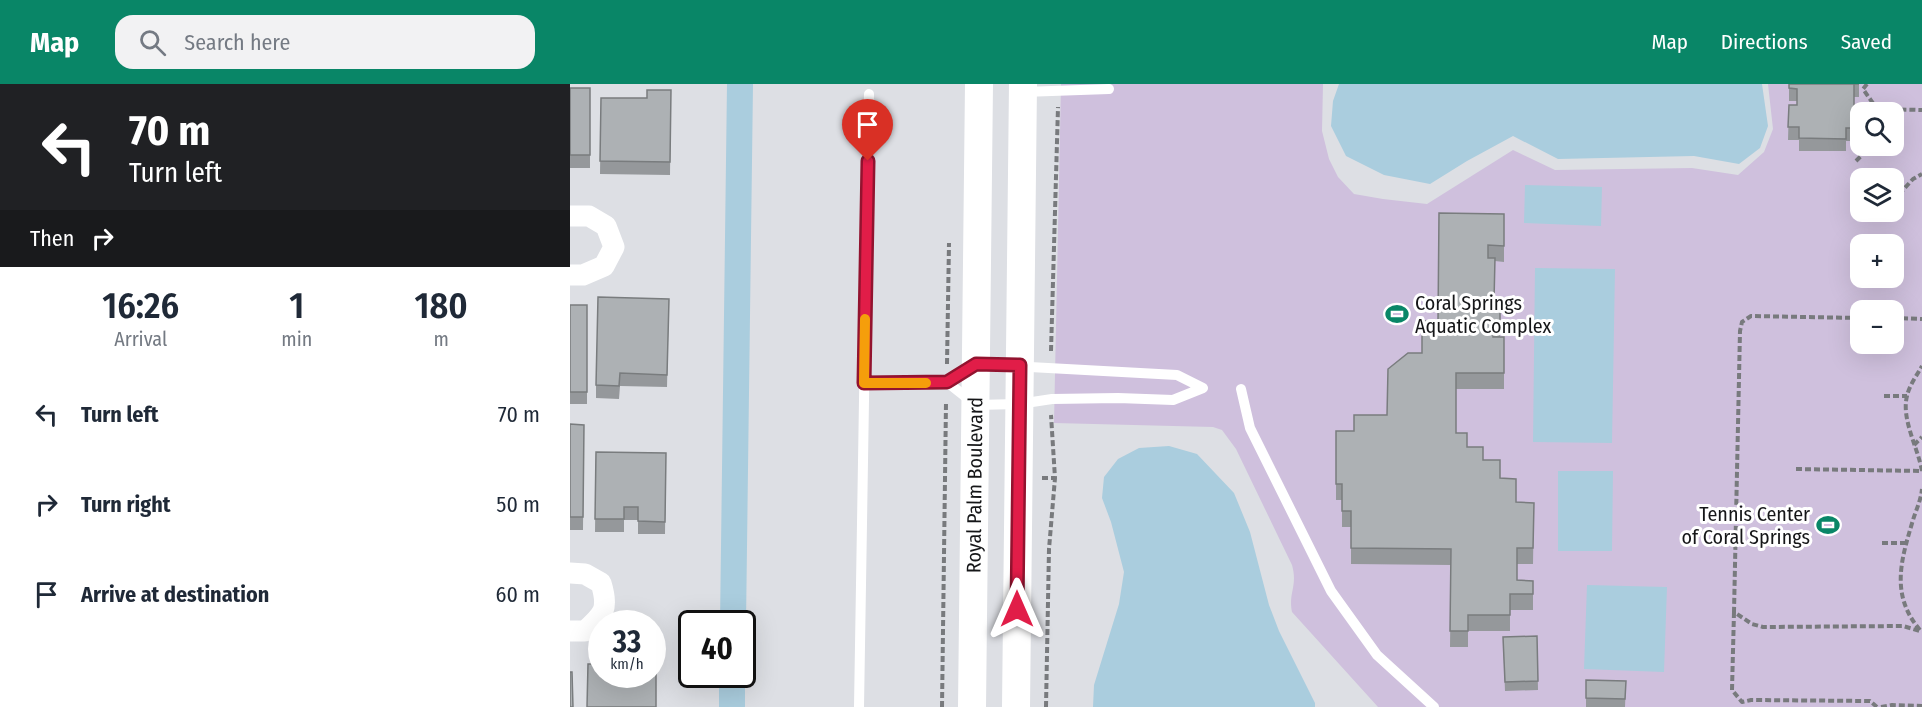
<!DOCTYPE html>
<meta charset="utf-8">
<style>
body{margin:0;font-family:"Fira Sans Condensed",sans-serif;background:#f2f2f3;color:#1f2937;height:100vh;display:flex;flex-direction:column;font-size:22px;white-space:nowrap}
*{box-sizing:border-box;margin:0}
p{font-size:20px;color:#747a83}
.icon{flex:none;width:33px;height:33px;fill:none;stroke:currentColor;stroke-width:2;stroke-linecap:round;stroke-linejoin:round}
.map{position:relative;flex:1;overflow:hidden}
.drawer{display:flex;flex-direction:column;background:#fff;width:570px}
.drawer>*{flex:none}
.guide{background:#202124;color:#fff;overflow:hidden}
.buttons{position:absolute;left:1280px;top:18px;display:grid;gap:12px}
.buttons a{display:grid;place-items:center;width:54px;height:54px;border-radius:12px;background:#fff;box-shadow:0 6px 24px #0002;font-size:30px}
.speed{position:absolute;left:18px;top:526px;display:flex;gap:12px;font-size:30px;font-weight:700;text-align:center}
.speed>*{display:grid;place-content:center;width:78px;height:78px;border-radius:50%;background:#fff;box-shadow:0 6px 24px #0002;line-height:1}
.speed small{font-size:15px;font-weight:400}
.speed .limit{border:3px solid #111;border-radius:9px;background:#fff;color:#111}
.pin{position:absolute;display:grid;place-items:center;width:51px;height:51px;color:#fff;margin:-62px -26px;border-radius:50% 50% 50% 0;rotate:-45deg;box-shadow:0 0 6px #0007}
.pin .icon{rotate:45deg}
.me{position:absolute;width:66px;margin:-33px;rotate:0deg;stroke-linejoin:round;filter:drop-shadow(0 0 4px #0008)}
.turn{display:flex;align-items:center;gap:21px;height:126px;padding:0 30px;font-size:27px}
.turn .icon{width:78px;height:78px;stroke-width:2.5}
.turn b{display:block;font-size:42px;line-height:51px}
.then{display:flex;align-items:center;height:57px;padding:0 30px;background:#0003;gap:12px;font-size:22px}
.eta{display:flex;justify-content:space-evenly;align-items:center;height:102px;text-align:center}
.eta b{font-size:36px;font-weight:600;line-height:42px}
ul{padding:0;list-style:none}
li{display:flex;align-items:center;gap:18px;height:90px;padding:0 30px}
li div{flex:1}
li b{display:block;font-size:22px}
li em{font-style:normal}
header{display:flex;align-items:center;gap:36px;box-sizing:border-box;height:84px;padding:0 30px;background:#098667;color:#fff}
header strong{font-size:28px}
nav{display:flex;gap:33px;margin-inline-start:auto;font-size:21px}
.search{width:420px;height:54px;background:#f2f2f3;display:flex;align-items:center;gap:15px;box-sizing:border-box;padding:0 21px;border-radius:18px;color:#747a83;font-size:22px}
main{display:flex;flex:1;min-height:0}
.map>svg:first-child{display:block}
.green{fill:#cfc0dd;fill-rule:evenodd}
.water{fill:#aacdde}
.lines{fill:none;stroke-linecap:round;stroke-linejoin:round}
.canal{stroke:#aacdde;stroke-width:26}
.path{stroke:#787a7d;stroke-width:4;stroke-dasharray:6 3;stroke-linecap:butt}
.lane{stroke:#fff;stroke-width:10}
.street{stroke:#fff;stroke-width:21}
.secondary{stroke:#fff;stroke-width:28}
.wall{fill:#95989b}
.building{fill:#adb1b4;stroke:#797c7e;stroke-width:1.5}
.route-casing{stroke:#92132f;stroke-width:15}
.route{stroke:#e11d48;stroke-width:10}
.slow{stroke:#f59e0b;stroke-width:10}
.labels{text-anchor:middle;stroke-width:6;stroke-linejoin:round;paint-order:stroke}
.poi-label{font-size:20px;fill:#151618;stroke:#fff;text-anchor:start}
.street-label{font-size:20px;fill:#151618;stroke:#fff}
</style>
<header>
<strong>Map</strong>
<div class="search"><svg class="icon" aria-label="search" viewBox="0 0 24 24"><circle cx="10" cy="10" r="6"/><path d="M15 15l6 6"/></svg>Search here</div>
<nav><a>Map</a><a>Directions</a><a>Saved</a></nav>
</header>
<main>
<section class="drawer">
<div class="guide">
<div class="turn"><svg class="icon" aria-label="left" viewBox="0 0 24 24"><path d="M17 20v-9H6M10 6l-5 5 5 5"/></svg><div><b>70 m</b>Turn left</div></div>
<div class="then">Then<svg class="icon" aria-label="right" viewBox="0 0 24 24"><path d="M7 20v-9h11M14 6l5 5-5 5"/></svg></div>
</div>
<div class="eta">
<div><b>16:26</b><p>Arrival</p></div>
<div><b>1</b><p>min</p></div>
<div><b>180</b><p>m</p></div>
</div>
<ul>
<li><svg class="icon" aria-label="left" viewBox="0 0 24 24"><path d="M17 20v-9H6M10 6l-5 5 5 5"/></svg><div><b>Turn left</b></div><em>70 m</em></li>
<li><svg class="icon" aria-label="right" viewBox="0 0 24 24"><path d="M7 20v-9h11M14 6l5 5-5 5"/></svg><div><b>Turn right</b></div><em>50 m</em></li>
<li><svg class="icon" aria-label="arrive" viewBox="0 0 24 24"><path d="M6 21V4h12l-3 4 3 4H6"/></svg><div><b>Arrive at destination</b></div><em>60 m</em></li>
</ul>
</section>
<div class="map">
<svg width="1352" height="623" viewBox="0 0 1352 623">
<rect width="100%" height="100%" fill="#dddfe4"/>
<path class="green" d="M491,0h262l-1,47 7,28 9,18 16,17 29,5 44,5 86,-54 42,20 137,-2 46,7 26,-23 9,-23 -5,-45h154v623h-544l-86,-95c-4,-19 6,-26 0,-47l-56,-116 -14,-19 -9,-3 -159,-4zM1290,28h33v34h-33zM1290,94h33v34h-33zM1290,160h33v34h-33zM1290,226h33v34h-33z"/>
<path class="water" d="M769,0h423l6,42 -8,22 -21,16 -45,-8 -136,3 -45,-23 -46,25 -37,23 -46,-9 -38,-19 -15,-30 2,-25z
M955,101l77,2 -1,39 -77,-3z
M965,184l80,1 -3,174 -79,-1z
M599,362l28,8 37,39 16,39 19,73 10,26 36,72v4h-222l1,-22 25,-81 5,-32 -13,-50 -9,-24 2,-21 14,-18 21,-11z
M988,387h55l-1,80h-54z
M1017,501l80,2 -3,85 -80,-3z"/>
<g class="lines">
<path class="canal" d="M163,540l7,-540
M162,623v-32"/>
<path class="path" d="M1297,0l-4,5 14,20
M1305,28l2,-3 45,1
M1286,77l15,-15
M1323,117l20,-22 9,-5
M1290,234l-109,-2 -9,6 -2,9 -6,281 18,12 11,3 140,-1 17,5
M1323,234l29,1
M481,267l7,-244
M377,280l2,-121
M1314,312h23
M1344,361l8,-8
M1226,385l126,2
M1352,387c-4,-23 -21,-52 -15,-75 2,-10 10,-21 15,-30
M472,394h13l-4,-63
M1312,459h24
M1164,528l-2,78 10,12 9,-2 119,1 7,6
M1350,546c-30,-35 -19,-70 -7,-110 3,-10 8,-20 9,-31
M372,623l4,-305
M476,623l3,-158 6,-71
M1311,623l11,-2 30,1"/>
<path class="lane" d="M453,8l86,-3
M377,298l29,23 43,-1 33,-5 66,-1 55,2 30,-12
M294,299l83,-1 30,-18 200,11 26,13
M671,305l9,39 81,163 46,64 57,52
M289,623l10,-613"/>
<path class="street" d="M0,132h19l17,10 8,21 -10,19 -21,9h-13
M0,489l15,1 16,9c8,26 3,31 -16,48h-15"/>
<g class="secondary">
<path id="s1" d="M402,623l7,-623"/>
<path d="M446,623l7,-623"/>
</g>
</g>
<path class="wall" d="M1219,0h70v13h-5v11h4v33h-12v10h-47v-11h-11l1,-35h8v-4h-8z
M0,4l20,67v13h-20z
M101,6l-1,85 -70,-1 1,-76h46z
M934,130v48l-9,-1v40l5,1v35h4v52h-48v44l11,14 16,13 17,18 16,24 18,1 -1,61h-16v16l16,1v29h-23v21h-42v16h-18l1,-82 -100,-1v-37h-9v-27h-6v-69h18l33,-16 35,-62 16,-32z
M99,215l-2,88 -47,-1 -1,13 -23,-1v-13z
M0,221h17v99h-17z
M0,340l14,1 -1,105h-13z
M26,368l70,1 -1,81h-27v-14h-14v12h-29z
M967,552l1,54 -33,1 -2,-54z
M1016,596l40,1 -1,26h-39z"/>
<path class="building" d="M1219,0h70h-5v24h4v20h-12v11l-47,-1v-11h-11l1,-22h8v-16l-8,-1z
M0,4h20v67h-20z
M77,6h24l-1,72 -70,-1 1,-63h46z
M869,129l65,1v32l-16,-1v13h7l-1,43 6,1v30h-7v5h11v36h-48v60h11v14h16v13h17v18l16,1v23l18,1 -1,45h-16v32l16,1v13h-23v21h-42v16h-18l1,-82 -100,-1v-37h-9v-27h-6v-53h18v-16h33l1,-46 20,-16h14v-32h16z
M28,213l71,2 -2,76 -47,-2 -1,13 -23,-1z
M0,221h17v87h-17z
M0,340l14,1 -1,92h-13z
M26,368l70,1 -1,69 -27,-1v-14h-14v12h-29z
M82,544h4v79h-69l1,-43h14v11h50z
M967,552l1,45 -33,1 -2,-45z
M0,588h2l1,35h-3z
M1016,596l40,1 -1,18 -39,-1z"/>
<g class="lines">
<g class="route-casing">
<path id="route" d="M298,77l-4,222 83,-1 29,-18 44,1 -3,244"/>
</g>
<use href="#route" class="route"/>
<path class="slow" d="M295,235l-1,64h62"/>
</g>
<defs>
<g id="stadium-bare" transform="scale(1.8)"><path d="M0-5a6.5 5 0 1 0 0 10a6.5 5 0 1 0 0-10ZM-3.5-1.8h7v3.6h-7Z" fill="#098667" stroke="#fff" stroke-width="2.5" paint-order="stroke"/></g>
</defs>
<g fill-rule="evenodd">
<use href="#stadium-bare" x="827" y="230"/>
<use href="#stadium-bare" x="1258" y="441"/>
</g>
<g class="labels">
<g class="poi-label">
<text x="845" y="226">Coral Springs<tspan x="845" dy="23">Aquatic Complex</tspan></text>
<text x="1240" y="437" text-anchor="end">Tennis Center<tspan x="1240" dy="23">of Coral Springs</tspan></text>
</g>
<g class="street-label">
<text dy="7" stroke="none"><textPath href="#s1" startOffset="222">Royal Palm Boulevard</textPath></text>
</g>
</g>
</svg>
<div class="buttons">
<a><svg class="icon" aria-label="search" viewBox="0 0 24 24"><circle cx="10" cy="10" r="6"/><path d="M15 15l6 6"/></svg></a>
<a><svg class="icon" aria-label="layers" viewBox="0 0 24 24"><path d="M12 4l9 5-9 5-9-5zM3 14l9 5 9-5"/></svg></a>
<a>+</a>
<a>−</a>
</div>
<div class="speed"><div>33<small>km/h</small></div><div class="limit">40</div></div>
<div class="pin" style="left:298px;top:77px;background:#d93025"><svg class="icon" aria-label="arrive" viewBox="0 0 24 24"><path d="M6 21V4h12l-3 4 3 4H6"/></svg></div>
<svg class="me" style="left:447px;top:525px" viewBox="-20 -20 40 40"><path d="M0-17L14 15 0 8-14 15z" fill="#e11d48" stroke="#fff" stroke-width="4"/></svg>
</div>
</main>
